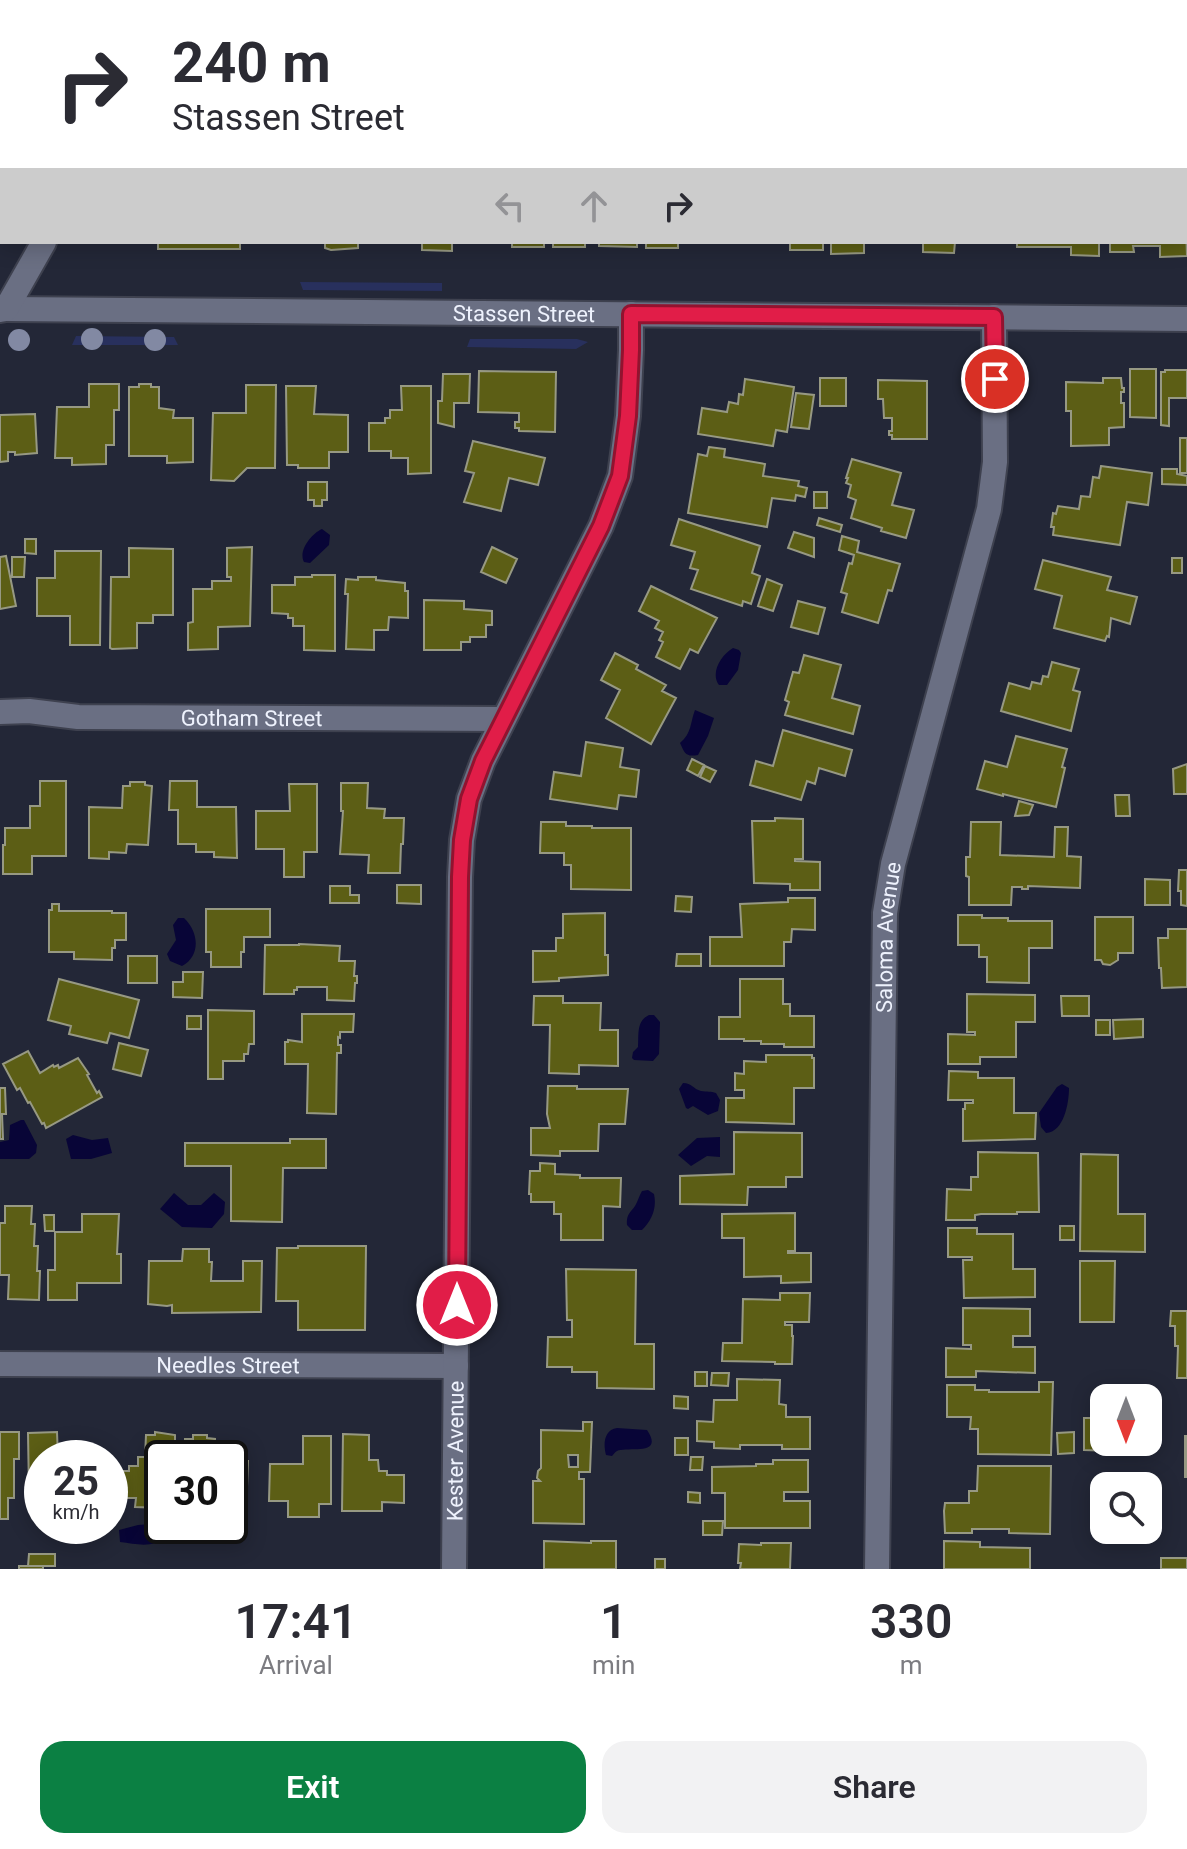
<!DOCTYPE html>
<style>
body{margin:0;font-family:Roboto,sans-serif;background:#f2f2f3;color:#2b2b33;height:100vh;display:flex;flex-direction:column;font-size:30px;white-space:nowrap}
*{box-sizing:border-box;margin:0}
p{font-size:26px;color:#7c7c81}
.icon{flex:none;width:44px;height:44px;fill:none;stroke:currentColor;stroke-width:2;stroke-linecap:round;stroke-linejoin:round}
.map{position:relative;height:1569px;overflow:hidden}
.details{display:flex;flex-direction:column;background:#fff;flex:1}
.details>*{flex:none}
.hud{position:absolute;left:0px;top:0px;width:1188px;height:244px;box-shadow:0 4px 20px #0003;background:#fff;color:#2b2b33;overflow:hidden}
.needle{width:52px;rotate:180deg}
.fabs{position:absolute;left:1090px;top:1384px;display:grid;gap:16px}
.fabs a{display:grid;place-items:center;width:72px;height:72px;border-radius:16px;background:#fff;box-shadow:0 4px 20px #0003;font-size:40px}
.speed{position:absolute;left:24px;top:1440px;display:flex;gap:16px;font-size:40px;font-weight:700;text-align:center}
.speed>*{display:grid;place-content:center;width:104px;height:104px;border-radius:50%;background:#fff;box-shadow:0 4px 20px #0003;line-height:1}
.speed small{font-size:20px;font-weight:400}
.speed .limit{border:4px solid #111;border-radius:12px;background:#fff;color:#111}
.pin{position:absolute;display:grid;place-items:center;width:68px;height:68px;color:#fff;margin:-34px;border:4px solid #fff;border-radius:50%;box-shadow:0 2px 8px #0007}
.me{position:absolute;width:88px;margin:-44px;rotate:0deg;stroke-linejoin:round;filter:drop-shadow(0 0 6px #0008)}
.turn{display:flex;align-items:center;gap:28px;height:168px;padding:0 40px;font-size:36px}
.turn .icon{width:104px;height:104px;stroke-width:2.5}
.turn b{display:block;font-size:56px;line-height:68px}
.lanes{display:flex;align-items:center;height:76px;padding:0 40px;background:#0003;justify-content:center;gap:40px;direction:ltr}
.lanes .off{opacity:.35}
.eta{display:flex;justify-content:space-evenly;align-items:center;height:136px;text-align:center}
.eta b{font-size:48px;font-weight:600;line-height:56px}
.primary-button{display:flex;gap:16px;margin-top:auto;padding:16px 40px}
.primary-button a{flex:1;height:92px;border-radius:24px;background:#0b8043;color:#fff;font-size:32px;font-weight:600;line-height:92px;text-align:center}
.primary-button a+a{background:#f2f2f3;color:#2b2b33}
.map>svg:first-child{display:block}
.green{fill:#28305d}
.water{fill:#080537}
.building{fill:#5c5e15;stroke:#979983;stroke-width:2;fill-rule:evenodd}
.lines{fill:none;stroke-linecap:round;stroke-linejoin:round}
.street-casing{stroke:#3e414f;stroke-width:28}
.street{stroke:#6a6f83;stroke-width:24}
.tree{fill:#8289a3}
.route-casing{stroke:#92132f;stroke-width:20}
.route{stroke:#e11d48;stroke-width:14}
.labels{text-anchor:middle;stroke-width:8;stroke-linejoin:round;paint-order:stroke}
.street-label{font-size:22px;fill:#eef2fd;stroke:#191d2d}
</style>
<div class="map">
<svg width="1187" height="1569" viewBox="0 0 1187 1569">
<rect width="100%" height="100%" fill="#232737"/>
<path class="green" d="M300,282l142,1v8l-139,-1z
M76,336l98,1 4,8h-106z
M470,339h107l11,3 -12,7 -109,-2z"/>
<path class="water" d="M322,529l8,6 -1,10 -19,18 -6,-1c-6,-11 7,-28 18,-33z
M733,648l6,2 2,3 -3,17 -11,15h-8c-9,-12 2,-30 14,-37z
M695,710l19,8 -6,18 -10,19c-12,2 -13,-1 -18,-12 12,-10 10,-20 15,-33z
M178,918h6c15,14 17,38 -2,48l-12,-5 -3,-7 9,-14 -3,-15z
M649,1015h5l6,7 -1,32 -6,7 -19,-1 -2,-2 1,-6 5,-5c1,-12 -2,-26 11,-32z
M683,1083c9,0 10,6 18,8 6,1 10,0 15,2l4,7 -2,11 -10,4 -15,-9 -5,3 -2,-1 -7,-19z
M1062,1084l7,4c0,15 -5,44 -23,45l-5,-6 -2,-14 18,-26z
M21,1120h3l13,25 -1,8 -7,6h-29v-17l9,-2 1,-15z
M73,1135l19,5 16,-2 4,15 -21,6h-20l-5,-20z
M720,1137v20l-13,-1 -16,10 -13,-11 19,-17z
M648,1190l6,4c3,14 -2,26 -12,36h-10l-5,-5c-1,-10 3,-12 8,-19 3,-5 4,-10 7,-15z
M174,1193l14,12h13l13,-12 11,9 -1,12 -12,14 -30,-1 -22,-18z
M617,1428l30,2c18,27 -20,16 -30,21 -2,1 -4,4 -5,5l-6,-1c-3,-11 -2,-25 11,-27z
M151,1524l8,2 6,5 1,5c-13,13 -29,8 -46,6l-1,-12 19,-5z"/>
<path class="building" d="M260,0h31l-1,2h-32z
M424,0h33l-1,2h-33z
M955,0h45l-1,2h-39z
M1123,0h38v2h-38z
M1186,22h1v96h-1z
M0,97l2,1 -1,69 -1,-1z
M1186,225l1,31 -27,1v-11h-27l1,6h-24v-10h76z
M158,242h82v7h-82z
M325,242h33v6l-27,2 -6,-2z
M422,242h30v9l-30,-1z
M512,242h32v5h-32z
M553,242h32v5h-32z
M599,242h38v5l-38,-1z
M646,242h32v6h-32z
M790,242h33v8h-33z
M831,242h33v11l-33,1z
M923,242h32l-1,11 -31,-1z
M1017,242h82v14l-28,-1v-8h-54z
M1130,369h26v49l-26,-1z
M1165,370h22v28h-18v28l-8,-1v-53h4z
M479,371l77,1 -1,60 -36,-1v-3h-4v-6h4v-9l-41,-1z
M443,374h27l-1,29h-15v24l-16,-4v-22h4z
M820,378h26v28h-26z
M1103,378h18l1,10h2v4h-3v11h3v24l-15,1v17l-38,1v-35h-5v-29l37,1z
M745,379l49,8 -7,45 -11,-2 -3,16 -75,-12 4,-26 25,4 2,-10 9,2 1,-10 4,1z
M878,380l49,1v58h-35v-4h-3v-4h3v-13h-8l-1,-19h-5z
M89,384h30v26h-5v35h-8v19l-34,1v-7h-17l2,-51h32z
M139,384h12v3h8v21l15,2 -1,8h20v44l-26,1v-7h-38v-69h10z
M246,385h30l-1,83h-28l-13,13 -23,-1 2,-67h33z
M286,386h30l-2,28 34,1v37h-19v16h-31v-3h-11z
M401,386h30v87l-23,1v-16h-17v-7h-22v-28h16v-5h5v-8h12z
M796,393l18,2 -5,34 -18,-2z
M35,414l2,39 -22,2v-3h-7v9l-8,1v-47z
M1180,438h7v35h-7z
M473,441l72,17 -7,27 -29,-7 -8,33 -37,-9 10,-29 -9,-2z
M709,447l16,2 -1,8 41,7 -2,12 36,5 -1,5 9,2 -2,9 -9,-2 -1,6 -23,-3 -5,29 -79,-14 10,-59 9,2z
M852,459l49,14 -9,32 22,5 -8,28 -25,-7 1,-3 -31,-10 5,-18 -8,-3 3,-12 -5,-2 2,-5h-2z
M1101,466l51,7 -4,32 -21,-3 -7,43 -67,-10 1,-8h-3l2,-14 3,1 2,-8 21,3 2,-13 9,1 3,-20 6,1z
M1162,469h15v5l10,2v9l-25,-1z
M308,482h19v18h-5v6h-8v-6h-6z
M814,492h13v16h-13z
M819,518l23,7 -2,7 -23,-7z
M679,519l81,27 -8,27 8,3 -9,28 -8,-3 -1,5 -51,-17 7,-19 -8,-2 5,-16 -24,-7z
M794,532l20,6v19l-26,-9z
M842,536l17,5 -2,11 43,12 -8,27 -4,-1 -10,33 -36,-11 5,-18 -6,-2 8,-29 3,1 2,-9 -15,-5z
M25,539h11v15l-11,-1z
M252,547l-2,79 -32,1v22l-30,1v-27l5,-1v-33h19v-8h19v-4h-4v-29z
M492,547l25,12 -11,24 -25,-11z
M129,548l44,1v66h-20v8h-16v25l-25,1 -2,-1 1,-71h18z
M55,551h46l-1,94h-30v-29h-33v-38h18z
M6,556l10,50 -16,3v-52z
M12,557h13l-1,20h-12z
M1172,558h10v15h-10z
M1043,560l68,17 -4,13 30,7 -7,27 -19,-6 -2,19 -2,-1 -2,5 -51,-13 8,-32 -27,-7z
M312,575h23v76l-31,-1v-24h-11v-8h-5v-4l-16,-1v-28h23v-8h17z
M358,577h18v3l29,3v8h3v27l-19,-1 -1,13h-14v20l-28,-1 2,-55h-3l1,-15 12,1z
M767,579l15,6 -9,26 -15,-5z
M651,586l66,32 -19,35 -8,-4 -10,20 -24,-12 7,-15 -4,-2 4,-8 -8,-4 4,-7 -20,-10z
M424,600l40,1v8l28,2v14h-6v12h-16v5h-9v8h-37z
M798,601l27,7 -7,26 -27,-7z
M615,653l23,12 -2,4 30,16 -4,6 14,7 -25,46 -45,-26 14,-28 -19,-10z
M804,655l37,10 -9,33 28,8 -7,28 -68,-19 4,-13 -4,-2 8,-28 6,1z
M1052,662l27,7 -6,21 7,2 -9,39 -70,-20 8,-28 21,6 2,-7 9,2 2,-8 5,1z
M783,730l69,20 -7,26 -26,-8 -4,16 -8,-3 -6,19 -51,-15 6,-24 17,5z
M1016,736l51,13 -5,18 3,1 -9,39 -53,-13v2l-26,-7 8,-28 22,6z
M586,742l37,6 -3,19 19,3 -3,27 -17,-2 -2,14 -67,-10 4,-27 27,4z
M692,759l12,6 -6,11 -11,-6z
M1187,764v30h-13l-1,-25z
M705,766l11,5 -6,11 -10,-5z
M40,781h26v75h-34v18h-29v-29h2v-17h25v-22h10z
M170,781h27v26h39l1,51 -23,-1v-5h-18v-8h-18v-34h-9z
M130,782h15v3l7,1 -4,59 -21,-1 -1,9 -17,-1v7l-20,-1v-51l33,1 1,-22h7z
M341,783h27l-1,25 18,1 -1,9h20l-1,26h-2l-1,29h-32l1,-18 -29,-1 3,-43h-2z
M289,784h28v68h-13v25h-20v-28h-28v-38h34z
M1115,795h14l1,21h-14z
M1019,801l14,4 -4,10 -14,1z
M775,818l28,1v40h-8v2l25,1v28h-30v-6l-36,-1 -2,-62h23z
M541,822h25v4h26v2h39v62l-60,-1v-24h-7v-12h-24z
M971,822h30l-1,33 54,2 1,-30h13l-1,29 14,1 -1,31 -52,-2v3h-6v-2h-10l-1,18h-42v-28l-3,-1v-19h4z
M1179,870h8v36l-6,-1v-14h-3z
M1145,879l25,1v25h-25z
M397,885h24v19l-24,-1z
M330,886h20v9h9v8h-29z
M676,896l16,1 -1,15 -16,-1z
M788,898h27v32l-23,-1 -1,13h-7v24h-74v-29h32l-2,-33 48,-2z
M52,904h7v7h53v2h14v27h-11v8h-3v12l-38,-1v-7h-25v-42h3z
M206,909h64v28h-26v15h-3v15h-30v-15h-5z
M605,913v42h3v20l-49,3v3l-26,1v-31h23v-13h7v-24z
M958,915h24v3h26v3h44v27h-23v35l-42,-1v-25h-8v-12h-21z
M1095,917h38v36h-15v7l-8,5 -7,-1 -2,-4h-6z
M1168,929h19v58l-25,1 -1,-20h-2l-1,-30h10z
M299,944l41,2 -1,15h16l-1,15h3v7h-2l-1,18 -27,-1v-13h-30v3h-3v4h-30l1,-49h34z
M677,954h24v12h-25z
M128,956h29v27h-29z
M183,972h20l-1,26 -29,-1v-15h10z
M59,979l80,21 -10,38 -19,-5 -3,10 -38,-9 2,-8 -23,-6z
M740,979h43v25h7v12h24v31h-30v-3h-23v-3h-17v-2h-25v-22h21z
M967,994l68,1v27h-19v35h-36v7h-32v-30l27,1v-3h-8z
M534,996h29v7h38l-1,27h18v36l-39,-1v9l-30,-1 1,-48h-17z
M1061,996h28v20h-27z
M208,1010l46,1v33h-5l-1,10h-4v7h-21v18h-15z
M302,1014h52l-1,18h-13v6l-2,-1v8h3v8h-4l-1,61 -29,-1 1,-49h-23v-22h3v-2l14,2z
M187,1016h14v13h-14z
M1143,1019v18l-29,2 -1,-19z
M1096,1020h14v15h-14z
M119,1043l29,7 -7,26 -28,-7z
M28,1051l12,22 13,-8 1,2 4,-2 1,3 19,-10 11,16 -2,1 10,18 2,-2 3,6 -56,31 -2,-5 -2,1 -12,-22 -2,1 -8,-15 -3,2 -14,-26z
M766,1055h46v3h2v30h-20v36l-68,-2v-24h18v-8h-9v-17l9,1v-13l22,1z
M949,1071l29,1v6h36v35h22l-1,26 -72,2v-32h2v-6h8v-3h-25z
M548,1086h29v3h51l-3,35h-26l-1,27h-38v5l-29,-1v-27h19l-3,-14z
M0,1088h5l1,26h-4l1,25h-3z
M734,1132l68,1v44h-16v10h-38l-1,18 -67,-1v-28l54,-2z
M290,1139h36v29h-43l-1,54 -51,-1v-55h-46v-23h105z
M978,1152l60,1 1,59h-22v2h-36l-6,1v5h-29l1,-31 24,1v-13h7z
M1081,1154l37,1v59h27v38l-65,-1z
M540,1163l15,1v10l25,1v3h41l-1,29 -17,-1v34h-42v-26h-7v-12h-23v-8h-2l1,-23h10z
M5,1206h27l-1,18h4l-1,22h4l-1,25h3l-1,29 -31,-1 1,-24h-9v-52h5z
M795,1213v38h-7v2h23v29l-30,1v-7l-37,1v-39h-22v-24z
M82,1214h37l-2,40h4v29h-44v17h-29v-30h7v-38h27z
M44,1215h10v16h-9z
M1060,1226h14v14h-14z
M948,1228h29v6h36v35h22v28l-71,1 -1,-38h9v-3h-24z
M298,1246h68l-1,84h-67v-29h-22l1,-53h21z
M183,1249h26v13h3l-1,19h32v-20h19l-1,51 -89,1v-8l-5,1 -19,-2 1,-43h33z
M1080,1261h35l-1,61h-34z
M566,1269l70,1 -1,74h19v45l-57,-1v-16h-25v-5h-25l1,-30h24v-17h-5z
M780,1293h30l-1,29h-24v3h7v11h1l-1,28h-17v-2l-53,-1 1,-18h19l1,-44 37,1z
M963,1308l67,1v27h-17v11h22v26l-59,-2v6h-30v-29l25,1v-4h-8z
M1171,1311h16v67h-10l1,-32h-3v-20h-5z
M695,1372h12v14h-12z
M712,1373h17l-1,13 -17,-1z
M737,1379l43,1 -1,24 7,1v12h24v32h-28v-4h-42v4l-26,-1v-6l-17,-1v-20l16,1 1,-22h23z
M1039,1382h14l-2,73 -73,-1v-25h-8l1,-12h-24v-32h28v5h14v2h50z
M674,1396l14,1v12l-14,-1z
M1084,1418h20v24h8v9l-28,-1z
M583,1422h9l-2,50h-11v7h5v45l-51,-1v-42h7l-3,-3 1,-7 3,-3v-38l42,1zM568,1455h10v12h-9z
M0,1432h19v27h-5v39h-6v21h-8z
M57,1432l1,26h-16v48h-2v-3h-13v-10h2l-1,-60z
M155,1432l20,3v23h-13v50l-27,-1 1,-9h-23v-27h16v-5h9v-9h7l1,-22h9z
M1074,1432v21l-16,1 -1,-21z
M343,1434l26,1v25h9l1,11h8v4h17v28l-22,-1v9h-40z
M193,1435h14v3l8,1 -1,19h-29v-19h8z
M303,1436h28v68h-12v13h-31v-16h-19l1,-37h33z
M1185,1436h2v41h-2z
M675,1438h13v17h-13z
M691,1457h12l-1,13h-12z
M773,1460h35v32h-24v9h26v27h-85v-35h-13v-26l44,-1v-2h17z
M230,1461h18l-2,51h-16z
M978,1466h73l-1,68 -41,-1v-4h-37v4h-27l-1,-22 1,-8h24v-12h8z
M1109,1480h28v6h-28z
M688,1492l12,1v10l-12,-1z
M1148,1496h12v26h-12z
M1093,1511h11v13h-11z
M703,1521h20l-1,14h-19z
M544,1541l47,2v-2h25v28h-72z
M944,1541l36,1v5l50,1v21h-86z
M761,1543h30l-1,26h-50l1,-6h-3l1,-19 22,1z
M29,1554h26v12h-27z
M1161,1558h26v11h-26z
M655,1559h10v10h-10z
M19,1566h24v3h-24z"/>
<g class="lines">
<g class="street-casing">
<g id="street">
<path d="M182,2l1,-2"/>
<path d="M0,18l2,1"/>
<path id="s1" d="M6,309l1181,10"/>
<path d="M0,310l6,-1 38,-67"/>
<path id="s2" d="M0,712l29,-1 49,6 425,2"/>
<path id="s3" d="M0,1364l456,2"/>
<path id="s4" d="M454,1569l6,-692 2,-37 7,-41 14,-38 118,-235 19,-50 8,-60 3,-66v-36"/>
<path id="s5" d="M877,1569l8,-656 8,-49 96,-355 6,-47 -1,-145"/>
</g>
</g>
<use href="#street" class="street"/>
</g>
<g class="tree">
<circle cx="92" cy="339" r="11"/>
<circle cx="19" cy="340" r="11"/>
<circle cx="155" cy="340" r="11"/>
</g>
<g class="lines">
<g class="route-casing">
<path id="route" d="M457,1305l3,-428 2,-37 7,-41 14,-38 118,-235 19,-50 8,-60 3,-66v-36l363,3 1,62"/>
</g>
<use href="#route" class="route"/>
</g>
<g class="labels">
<g class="street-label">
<text dy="8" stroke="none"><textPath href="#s1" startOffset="518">Stassen Street</textPath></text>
<text dy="8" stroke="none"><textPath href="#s2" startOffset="252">Gotham Street</textPath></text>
<text dy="8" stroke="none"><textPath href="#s5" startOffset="632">Saloma Avenue</textPath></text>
<text dy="8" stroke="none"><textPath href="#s3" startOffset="228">Needles Street</textPath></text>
<text dy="8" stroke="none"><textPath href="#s4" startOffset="118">Kester Avenue</textPath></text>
</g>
</g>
</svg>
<div class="fabs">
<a><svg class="needle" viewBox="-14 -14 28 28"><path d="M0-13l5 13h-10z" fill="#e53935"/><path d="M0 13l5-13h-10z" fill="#7c7c81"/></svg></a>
<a><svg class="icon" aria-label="search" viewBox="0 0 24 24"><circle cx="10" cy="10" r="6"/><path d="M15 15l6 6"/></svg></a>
</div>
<div class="speed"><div>25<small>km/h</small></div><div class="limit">30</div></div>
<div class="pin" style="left:995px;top:379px;background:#d93025"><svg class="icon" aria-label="arrive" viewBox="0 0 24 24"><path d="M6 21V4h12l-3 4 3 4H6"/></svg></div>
<svg class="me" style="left:457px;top:1305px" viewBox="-20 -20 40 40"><circle r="17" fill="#e11d48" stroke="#fff" stroke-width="3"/><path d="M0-11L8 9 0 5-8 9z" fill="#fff"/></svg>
<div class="hud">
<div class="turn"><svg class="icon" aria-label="right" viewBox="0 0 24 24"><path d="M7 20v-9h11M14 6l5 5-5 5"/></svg><div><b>240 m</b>Stassen Street</div></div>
<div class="lanes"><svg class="icon off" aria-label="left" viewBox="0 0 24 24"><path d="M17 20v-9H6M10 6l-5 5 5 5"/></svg><svg class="icon off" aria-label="ahead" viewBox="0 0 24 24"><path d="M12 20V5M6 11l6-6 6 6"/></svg><svg class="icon" aria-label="right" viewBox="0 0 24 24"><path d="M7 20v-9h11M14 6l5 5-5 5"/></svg></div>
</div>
</div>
<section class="details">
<div class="eta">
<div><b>17:41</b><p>Arrival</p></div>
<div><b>1</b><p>min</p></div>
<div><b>330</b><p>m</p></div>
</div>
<div class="primary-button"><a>Exit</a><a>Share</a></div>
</section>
